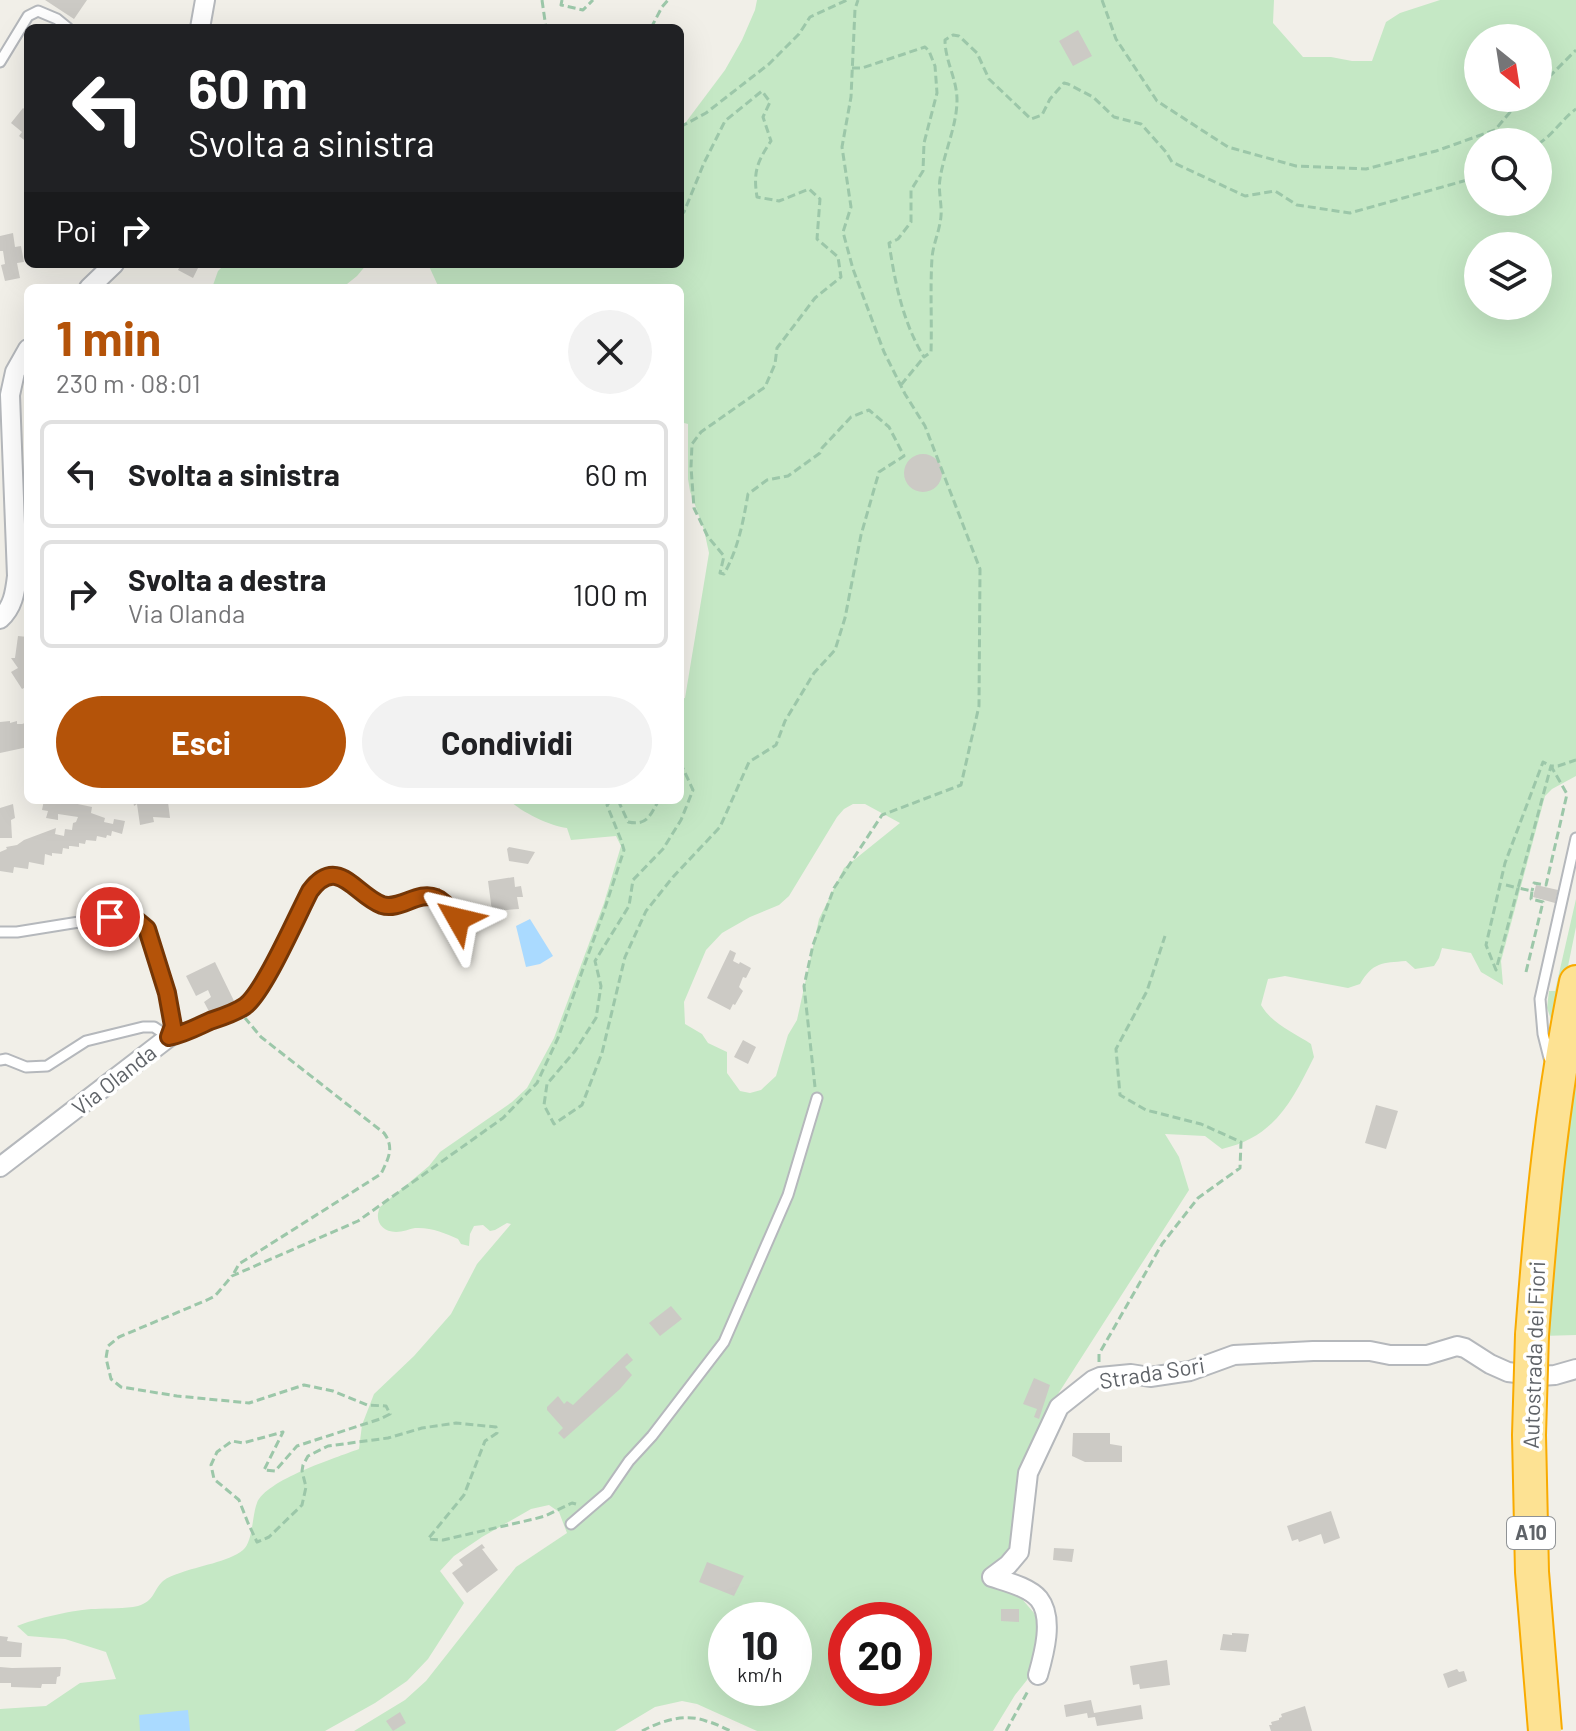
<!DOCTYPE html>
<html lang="it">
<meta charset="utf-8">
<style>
body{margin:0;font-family:Barlow,sans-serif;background:#f2f2f2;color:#202124;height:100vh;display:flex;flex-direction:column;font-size:30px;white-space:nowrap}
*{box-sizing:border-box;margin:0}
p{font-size:26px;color:#757577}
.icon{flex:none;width:44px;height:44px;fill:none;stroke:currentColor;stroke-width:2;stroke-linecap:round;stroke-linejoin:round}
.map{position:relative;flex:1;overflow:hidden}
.sheet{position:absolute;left:24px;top:284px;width:660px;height:520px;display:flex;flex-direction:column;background:#fff;border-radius:12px;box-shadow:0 8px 32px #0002}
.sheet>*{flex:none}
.top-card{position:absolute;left:24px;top:24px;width:660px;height:244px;border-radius:12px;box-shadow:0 8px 32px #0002;background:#202124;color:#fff;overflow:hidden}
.needle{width:52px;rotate:150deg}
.controls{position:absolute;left:1464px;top:24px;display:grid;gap:16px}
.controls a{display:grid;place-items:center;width:88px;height:88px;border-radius:50%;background:#fff;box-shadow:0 8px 32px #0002;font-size:40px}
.speed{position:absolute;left:708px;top:1602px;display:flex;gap:16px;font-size:40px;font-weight:700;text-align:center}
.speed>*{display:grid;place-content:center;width:104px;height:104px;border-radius:50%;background:#fff;box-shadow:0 8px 32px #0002;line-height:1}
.speed small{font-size:20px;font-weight:400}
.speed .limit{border:12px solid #d22;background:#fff;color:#111}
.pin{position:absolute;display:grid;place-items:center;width:68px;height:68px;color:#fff;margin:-34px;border:4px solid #fff;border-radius:50%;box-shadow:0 2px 8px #0007}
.me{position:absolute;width:88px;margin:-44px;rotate:307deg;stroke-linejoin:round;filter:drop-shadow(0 0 6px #0008)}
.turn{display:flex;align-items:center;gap:28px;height:168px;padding:0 32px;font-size:36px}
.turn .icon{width:104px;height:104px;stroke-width:2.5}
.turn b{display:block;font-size:56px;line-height:68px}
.then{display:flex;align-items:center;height:76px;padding:0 32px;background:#0003;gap:16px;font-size:30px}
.round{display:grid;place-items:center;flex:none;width:84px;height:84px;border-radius:42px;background:#f2f2f2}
.head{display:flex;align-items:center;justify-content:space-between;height:136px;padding:0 32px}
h1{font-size:48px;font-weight:700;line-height:60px;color:#b45309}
.action{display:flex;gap:16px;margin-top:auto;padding:16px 32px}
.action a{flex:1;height:92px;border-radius:48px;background:#b45309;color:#fff;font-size:32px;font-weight:700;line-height:92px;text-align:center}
.action a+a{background:#f2f2f2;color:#202124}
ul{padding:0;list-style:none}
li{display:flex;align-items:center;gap:24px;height:108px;margin:0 16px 12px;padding:0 16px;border:4px solid #e0e0e0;border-radius:12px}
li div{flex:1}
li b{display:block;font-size:30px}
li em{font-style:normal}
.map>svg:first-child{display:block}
.green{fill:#c5e8c5;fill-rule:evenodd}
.water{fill:#aadaff}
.building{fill:#cccac5}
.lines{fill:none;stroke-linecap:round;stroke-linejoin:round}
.lane-casing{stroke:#b5b8bc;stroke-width:13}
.street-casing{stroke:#b5b8bc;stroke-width:22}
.highway-casing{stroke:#f9ab00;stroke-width:36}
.path{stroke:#9cc7a9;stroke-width:3;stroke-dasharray:8 4;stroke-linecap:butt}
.lane{stroke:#fff;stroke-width:9}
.street{stroke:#fff;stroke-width:18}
.highway{stroke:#fde293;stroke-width:32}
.highway-bridge-casing{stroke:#f9ab00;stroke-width:36;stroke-linecap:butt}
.highway-bridge{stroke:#fde293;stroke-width:32}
.route-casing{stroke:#753606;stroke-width:20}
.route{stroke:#b45309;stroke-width:14}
.labels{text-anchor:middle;stroke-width:7;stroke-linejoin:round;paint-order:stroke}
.shield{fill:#fff;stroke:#8f9295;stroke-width:2}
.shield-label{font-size:20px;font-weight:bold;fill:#5f6368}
.street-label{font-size:22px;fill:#5f6368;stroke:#fff}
</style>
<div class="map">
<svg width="1576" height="1731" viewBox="0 0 1576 1731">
<rect width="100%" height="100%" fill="#f1efe8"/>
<path class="green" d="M757,0h517l-1,23 30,34h28l21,4h20l14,-39 14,-9 40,-13h136v776l-24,13 -7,7 -44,165 2,24 -22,-13 -10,-19 -29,-5 -3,10 -5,8 -19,3 -9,-8c-24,2 -33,1 -46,23l-12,4 -63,-12 -17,3 -7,26c11,19 32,27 50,39l3,13c-22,44 -39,80 -92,92l-17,-13 -40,-2 14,23 10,33 -131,204 -28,52 -13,37 -3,53 -14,52 22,11 12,14 4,10 -1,33 -10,24 -12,15 -22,36h-236l-60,-27 -15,-3 -27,6 -40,24h-261l51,-31 21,-19 90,-114 51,-34 -8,-21 -10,-7 -18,4 -49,28 -28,19 -14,15 24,32 -36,56 -21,22 -32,22 -50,28h-325v-22l46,-3 34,-23 36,-4 -10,-27 -41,-13 -37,-3 -11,-10c17,-7 59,-17 78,-17 13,-1 30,0 43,-3 17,-5 15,-16 25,-25 5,-4 11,-6 17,-8 18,-7 48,-11 63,-23 10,-8 9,-35 14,-47 9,-23 78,-45 102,-54l3,-24 12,-31 40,-38 37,-42 26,-50 34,-40 -4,-1 -12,7 -5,1 -7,-6 -9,1 -4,8 -1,12 -8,-2 -3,-5c-13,-6 -27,-12 -43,-11 -6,1 -12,4 -19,4 -15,0 -22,-12 -16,-25l49,-41 11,-14 72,-50 15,-14 27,-50 50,-135 17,-57 -5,-10 -45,4 -4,-12c-17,-2 -46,-16 -58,-28h171v-101l5,-1 24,-145 -5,-23 -14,-39 -2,-12v-55l-8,-2v-134h-241l-11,-24h252v-134l45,-60 17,-30 13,-30zM1478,38h60v60h-60zM1478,142h60v60h-60zM1478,246h60v60h-60zM853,804h12l35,19 -56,45 -25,51 -22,101 -9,15 -12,41 -15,14 -11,3 -10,-2 -13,-18v-21l-19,-9 -6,-9 -17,-10 -1,-22 22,-52 16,-17 28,-16 29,-12 10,-9 48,-79 7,-8zM726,1620h68v68h-68zM846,1620h68v68h-68z
M225,264h142l-10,12 -15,12h-130l6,-17z
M1576,899v28l-19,93 -5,2 -5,-14 2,-17h6z
M1576,1045v290l-34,1z"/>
<path class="water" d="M530,919l23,37 -13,8 -14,3 -10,-41z
M188,1710l2,21h-50l-1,-16z"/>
<path class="building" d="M45,0h42l-13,19z
M1078,30l14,26 -19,10 -14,-25z
M23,108l5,4v31l-9,-7 3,-4 -11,-9z
M13,233l2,14 6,-1 3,16 -7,1 3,15 -15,3 -4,-16 4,-1 -2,-13h-3v-15z
M181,264h19l-7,14 -15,-8z
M904 473a19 19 0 1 1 38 0a19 19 0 1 1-38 0Z
M18,636l10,1v49l-6,3 -11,-17 7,-4 -7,-10h4z
M10,721v2l7,-2v3h5l6,-2v25l-28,6v-31z
M44,800h29v3l19,4 -1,6 14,5 -1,4 9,2 1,-5 11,2 -3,13 -10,-3 -1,5 -4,-1 -1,3 -9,-2 -1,5 -10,-1 -1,4 -6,-1v4l-8,-1h-2v3l-6,-1 -1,6 -10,-1v3l-7,-2 -1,11 -15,-3 -1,7 -14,-2 -1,6 -13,-2v-19l7,-3 -1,-2 11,-2 7,-5 32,-12 -1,6 9,2 1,-7 7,1 1,-7 3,-1 2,-5 -20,-3v6l-12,-2 2,-7 -6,-1z
M133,800h24l11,2 2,16 -17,-1 1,5 -14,3 -3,-21 -3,2z
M13,804l2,14 -4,2 1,18h-12v-30z
M509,847l26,5 -7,12 -19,-3 -2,-12z
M514,877l1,10 6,-1 2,11h-6l2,12 -27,2 -4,-30z
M1536,885l22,5 -3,13 -22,-6z
M730,950l6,3 -3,8 6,3 1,-2 11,6 -5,10 -3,-1 -4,10 4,4 -8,14 -2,-1 -3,6 -23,-12z
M215,962l21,43 -24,12 -8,-15 7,-5 -3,-7 -12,6 -10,-20z
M743,1040l13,7 -8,17 -14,-7z
M1376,1105l22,6 -12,38 -21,-6z
M671,1306l11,13 -22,17 -11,-13z
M627,1353l6,7 -8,7 7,8 -12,14 -56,50 -6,-6 5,-5 -16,-18v-3l11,-11 6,8 3,-3 6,4z
M1034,1378l16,7 -11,34 -5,-2 3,-8 -14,-5z
M1073,1433h37v11l12,2v16h-37l-13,-6z
M1331,1511l9,27 -16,6 -3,-10 -22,8 -1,-3 -6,2 -5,-15z
M482,1544l3,4 -3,1 16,21 -31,23 -15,-20 11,-8 -4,-5z
M1054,1548l20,1 -2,13 -19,-2z
M707,1562l37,14 -10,20 -35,-14z
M1001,1609h18v13l-18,-1z
M1232,1633l17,1 -3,18 -26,-2 3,-16 9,1z
M0,1636l8,1 -1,4 15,2 -1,14h-21z
M1167,1660l3,25 -30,4 -1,-5 -6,1 -3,-19z
M0,1667l12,1 49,-1 -1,9 -3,1 -1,7h-14l-1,4 -30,-1v-4h-11z
M1457,1669l2,3 5,-1 3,10 -19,7 -5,-14z
M1091,1700l3,13 47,-8 2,14 -46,7 -2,-9 -7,1 -1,-5 -21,4 -2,-12z
M1305,1706l7,25h-41l-2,-6h3l-1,-3 8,-2v-2l3,-1 -1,-3z
M400,1712l6,11 -13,8 -7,-10z"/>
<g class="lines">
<g class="lane-casing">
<path id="lane" d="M0,62l28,-46 10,-5 19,8 11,9
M0,932h17l93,-15 25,2 12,10 10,28 10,36 6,33 -4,11
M1549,1058l-6,-24 -3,-35 36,-161
M0,1060l6,-1 20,8 21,-1 39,-25 57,-14h11l15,10 13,-2 63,-30 8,-7 11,-17 46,-90 6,-8 17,-8c18,6 30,22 48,29 18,8 36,-14 55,-7 9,4 15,16 22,22
M571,1524l36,-31 22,-32 23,-25 72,-94 64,-147 29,-97"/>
</g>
<g class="street-casing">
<path id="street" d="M200,28l5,-28
M89,288l25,-24
M0,619c13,-12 15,-26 17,-43l-7,-181 5,-23 13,-23
M0,1167l169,-130
M992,1577l16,-12 11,-13 9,-79 31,-66 34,-27 7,-3 31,-3 19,3 40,-6 44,-16 79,-4h57l20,4h37l30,-9 8,2 25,16 18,8 32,4 15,-1 21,-6
M992,1577c15,5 37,10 47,22 15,19 5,55 -1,76"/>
</g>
<g class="highway-casing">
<path id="highway" d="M1532,1335c9,-118 20,-237 44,-353"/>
</g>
<path class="path" d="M542,0l4,28
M562,0l-1,5 22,5 10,-10
M1102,0l14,39 41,62 71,46 68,19 70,3 70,-18 59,-21 27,-32
M651,28l11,-21 6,-7
M852,68h10l63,-21 4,4 6,15 2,27 -13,50 -1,28 -12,19v32l-13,17 -9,4c6,40 14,80 35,114l7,-5c1,-31 -1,-63 1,-94 1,-14 8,-28 9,-42 1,-12 -3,-25 -1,-37 4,-27 17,-53 17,-79 0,-21 -12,-39 -12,-60l8,-5 6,1 18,17 12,26 42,40 11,-4 8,-16 14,-16 4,1 25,13 21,20 27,7 25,28 6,10 73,34 30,-5 22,14 53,8 128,-36
M1538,83l13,-8 25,-25
M680,127l26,-14 63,-49 30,-30 11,-17 37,-17
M1538,144c15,-9 24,-25 38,-35
M680,216l4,-4 20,-49 21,-42 37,-30 8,11 -7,15 8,24c-14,21 -18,31 -14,56l22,4 30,-12 11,10 -3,40 21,18 3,20 -26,21 -38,50 -2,16 -10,23 -64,45 -9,12 -1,23 3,41 14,29 16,19 -4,17 4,1c14,-25 19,-51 24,-80l19,-14 21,-4 32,-23 2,-5 29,-31 18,-7 20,17 15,29 -25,16 -18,63 -16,83 -10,32 -21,23 -29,48 -9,24 -27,17 -29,65 -47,50 -27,34 -21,46 -23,96 -20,52 -28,19 -10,-19 3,-21 28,-33 21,-33 5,-32 -6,-25 34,-55 4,-26 30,-31 18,-29 12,-30 -13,-28
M901,385l23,-28
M618,800l10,22c20,4 22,-7 31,-22
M1506,885l12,3 -22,82 -10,-25 19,-82 38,-101 8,4 16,28 -21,91 -12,-2 -2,8
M1526,972l17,-70 -12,-3 1,-8 -14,-3 33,-122h7l18,-6
M815,1087l-11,-101 9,-41 21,-57 48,-73 79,-30 18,-79 1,-137 -55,-143 -20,-32 -21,-42 -31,-83 -10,-37 8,-25 -9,-60 9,-50 4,-88 3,-9
M234,1273l5,-9 142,-90c7,-15 14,-26 3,-41l-123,-96 -16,-19
M1099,1362v-8l63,-110 36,-46 42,-30 1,-26 -40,-18 -55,-14 -26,-15 -4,-46 31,-58 18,-55
M576,1504l-4,-1 -27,13 -11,3 -91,21 -15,-1 36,-44 21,-54 12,-8 -1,-6 -40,-4 -34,5 -34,10 -60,8 -20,10 -5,9 -1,6 4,16 -4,18 -33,32 -12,5 -9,-19 -9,-23 -25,-21 -3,-14 6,-13 15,-11 11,2 40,-11 -19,38 11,1 22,-25 83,-27 10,-5 -4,-8 -19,-1 -34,-14 -29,-6 -55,18 -72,-7 -56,-9 -10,-8 -5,-21 2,-12 11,-9 88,-37 8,-4 17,-20 126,-55 145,-103 34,-35 21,-45 46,-127 20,-61 -3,-10 -14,-35 5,-5
M642,1731c19,-10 43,-18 64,-10 9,2 17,7 25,10
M1006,1731l23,-42"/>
<use href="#lane" class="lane"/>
<use href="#street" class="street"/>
<use href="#highway" class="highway"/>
<g class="highway-bridge-casing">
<path id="highway-bridge" d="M1532,1335l-3,100 3,137 13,159"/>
</g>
<use href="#highway-bridge" class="highway-bridge"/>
</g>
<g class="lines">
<g class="route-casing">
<path id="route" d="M110,917l25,2 12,10 20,64 6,33 -4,11c15,-3 28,-10 41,-16 12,-4 25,-8 35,-15 19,-14 52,-90 65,-115 28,-37 45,4 72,14 18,6 36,-15 54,-7 9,3 15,15 22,21"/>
</g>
<use href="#route" class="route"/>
</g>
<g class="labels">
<rect class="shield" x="1507" y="1517" width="48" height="32" rx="6"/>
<g class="shield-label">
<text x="1531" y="1540">A10</text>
</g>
<g class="street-label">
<text transform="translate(114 1080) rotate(-38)" y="8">Via Olanda</text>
<text transform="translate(1534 1355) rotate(-88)" y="8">Autostrada dei Fiori</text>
<text transform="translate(1152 1373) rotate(-9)" y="8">Strada Sori</text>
</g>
</g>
</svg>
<div class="controls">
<a><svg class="needle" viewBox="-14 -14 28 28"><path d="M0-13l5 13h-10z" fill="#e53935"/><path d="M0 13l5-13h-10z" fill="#757577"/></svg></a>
<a><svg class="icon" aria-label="search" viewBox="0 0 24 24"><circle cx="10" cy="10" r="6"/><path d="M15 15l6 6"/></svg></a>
<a><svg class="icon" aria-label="layers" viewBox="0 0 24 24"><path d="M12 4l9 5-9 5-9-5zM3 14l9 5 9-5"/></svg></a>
</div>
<div class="speed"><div>10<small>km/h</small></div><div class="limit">20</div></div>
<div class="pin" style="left:110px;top:917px;background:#d93025"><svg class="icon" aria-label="arrive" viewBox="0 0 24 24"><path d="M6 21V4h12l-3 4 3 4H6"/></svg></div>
<svg class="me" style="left:458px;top:919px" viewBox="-20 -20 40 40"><path d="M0-17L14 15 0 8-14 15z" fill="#b45309" stroke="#fff" stroke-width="4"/></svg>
<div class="top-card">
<div class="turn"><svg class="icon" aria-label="left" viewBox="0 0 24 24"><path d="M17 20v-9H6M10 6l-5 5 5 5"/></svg><div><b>60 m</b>Svolta a sinistra</div></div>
<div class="then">Poi<svg class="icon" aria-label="right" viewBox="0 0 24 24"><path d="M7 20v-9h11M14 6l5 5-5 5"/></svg></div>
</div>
<section class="sheet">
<div class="head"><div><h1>1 min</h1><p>230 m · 08:01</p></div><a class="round"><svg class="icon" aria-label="close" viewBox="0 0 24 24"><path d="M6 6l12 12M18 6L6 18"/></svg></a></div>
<ul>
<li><svg class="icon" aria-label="left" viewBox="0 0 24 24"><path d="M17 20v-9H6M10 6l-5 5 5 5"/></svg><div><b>Svolta a sinistra</b></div><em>60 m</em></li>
<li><svg class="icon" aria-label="right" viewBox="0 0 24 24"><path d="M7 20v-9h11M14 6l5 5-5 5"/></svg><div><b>Svolta a destra</b><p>Via Olanda</p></div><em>100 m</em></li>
</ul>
<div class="action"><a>Esci</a><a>Condividi</a></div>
</section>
</div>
